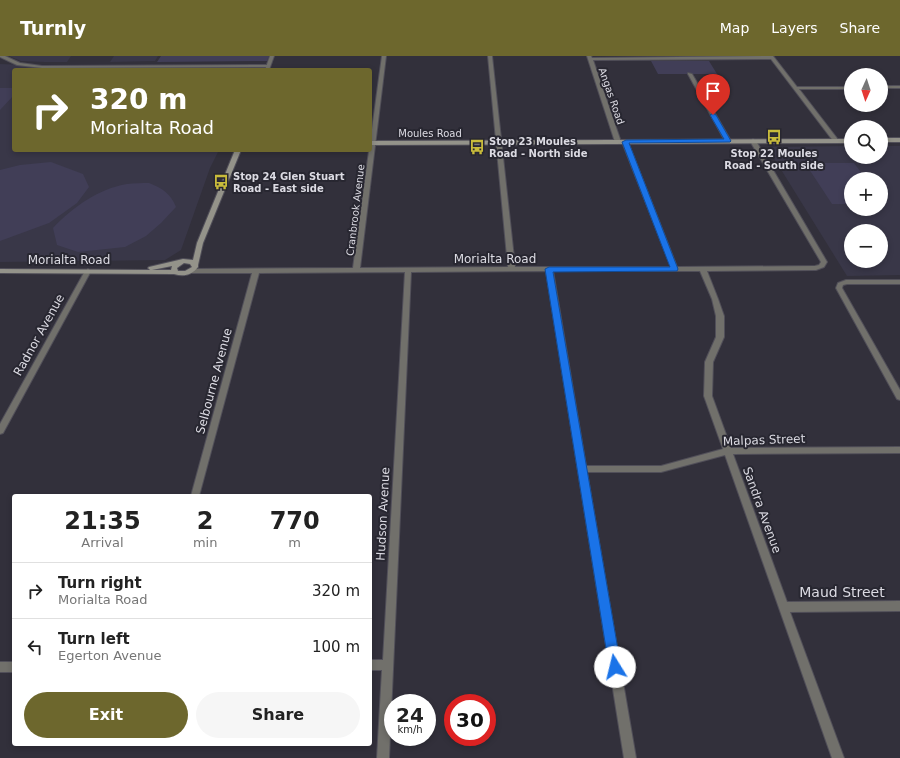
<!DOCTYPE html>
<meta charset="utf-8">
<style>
body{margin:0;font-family:"DejaVu Sans",sans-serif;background:#f6f6f6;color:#222;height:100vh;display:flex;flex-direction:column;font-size:15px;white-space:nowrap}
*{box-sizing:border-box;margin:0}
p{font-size:13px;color:#767676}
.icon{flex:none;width:22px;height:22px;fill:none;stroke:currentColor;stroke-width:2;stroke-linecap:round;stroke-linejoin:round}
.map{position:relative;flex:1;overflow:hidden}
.panel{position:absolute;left:12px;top:438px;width:360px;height:252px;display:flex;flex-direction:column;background:#fff;border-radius:4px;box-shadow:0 2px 6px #0003}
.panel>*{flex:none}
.banner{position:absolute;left:12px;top:12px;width:360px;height:84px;border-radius:4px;box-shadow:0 2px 6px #0003;background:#6d672d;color:#fff;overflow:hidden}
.needle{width:26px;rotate:183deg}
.buttons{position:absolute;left:844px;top:12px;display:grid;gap:8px}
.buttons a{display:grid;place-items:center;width:44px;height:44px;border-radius:50%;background:#fff;box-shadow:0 2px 6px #0003;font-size:20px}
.speed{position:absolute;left:384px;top:638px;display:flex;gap:8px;font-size:20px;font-weight:700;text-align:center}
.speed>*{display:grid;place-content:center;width:52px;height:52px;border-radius:50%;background:#fff;box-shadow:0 2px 6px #0003;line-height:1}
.speed small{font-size:10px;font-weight:400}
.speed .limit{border:6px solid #d22;background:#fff;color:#111}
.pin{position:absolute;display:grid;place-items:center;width:34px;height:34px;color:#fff;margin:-41px -17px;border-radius:50% 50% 50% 0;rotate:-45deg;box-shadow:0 0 4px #0007}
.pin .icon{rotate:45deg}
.me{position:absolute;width:44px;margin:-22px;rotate:351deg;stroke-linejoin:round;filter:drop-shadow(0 0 3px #0008)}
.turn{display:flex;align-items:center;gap:14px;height:84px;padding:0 12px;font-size:18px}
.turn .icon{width:52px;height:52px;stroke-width:2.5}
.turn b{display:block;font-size:28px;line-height:34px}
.eta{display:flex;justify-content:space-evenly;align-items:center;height:68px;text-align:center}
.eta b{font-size:24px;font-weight:600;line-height:28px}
.cta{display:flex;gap:8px;margin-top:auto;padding:8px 12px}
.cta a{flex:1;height:46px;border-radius:24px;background:#6d672d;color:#fff;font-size:16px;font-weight:600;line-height:46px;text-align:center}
.cta a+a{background:#f6f6f6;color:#222}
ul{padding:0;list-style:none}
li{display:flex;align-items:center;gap:12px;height:56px;padding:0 12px;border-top:1px solid #e0e0e0}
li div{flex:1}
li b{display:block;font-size:15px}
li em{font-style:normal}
header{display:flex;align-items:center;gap:24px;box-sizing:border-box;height:56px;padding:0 20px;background:#6d672d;color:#fff}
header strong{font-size:19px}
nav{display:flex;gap:22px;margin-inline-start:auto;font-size:14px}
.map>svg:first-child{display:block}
.built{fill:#393748;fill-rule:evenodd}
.green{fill:#413e57}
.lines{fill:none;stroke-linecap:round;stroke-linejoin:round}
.minor-casing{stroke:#514f59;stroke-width:2}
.tertiary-casing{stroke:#514f59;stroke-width:2}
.secondary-casing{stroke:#514f59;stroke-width:2}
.minor{fill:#71706b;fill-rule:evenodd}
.tertiary{fill:#71706b;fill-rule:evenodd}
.secondary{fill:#94938a;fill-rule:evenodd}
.route{fill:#1a73e8;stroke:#114b97}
.labels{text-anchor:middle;stroke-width:4;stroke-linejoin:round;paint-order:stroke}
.far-street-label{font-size:10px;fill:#dcdbe3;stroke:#282731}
.far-poi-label{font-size:10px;font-weight:bold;fill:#dcdbe3;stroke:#282731;text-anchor:start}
.street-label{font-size:12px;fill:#dcdbe3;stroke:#282731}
.near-street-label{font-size:14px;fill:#dcdbe3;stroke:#282731}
</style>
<header>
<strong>Turnly</strong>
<nav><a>Map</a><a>Layers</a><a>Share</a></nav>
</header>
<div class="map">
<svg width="900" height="702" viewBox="0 0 900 702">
<rect width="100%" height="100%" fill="#32303b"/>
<path class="built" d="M9,0h62l-4,6h-22l-24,-1z
M114,0h44l-3,5 -45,1z
M0,8l118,5 142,-2 -2,3h-244v80h205l-9,18 -29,82 -16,10 -165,2z
M851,90v11h30v-11h19v129l-53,1 -80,-129zM851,123h30v30h-30zM851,175h30v30h-30z"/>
<path class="green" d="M161,0h108l-2,5h-2l-108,1z
M651,5h58l8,13h-59z
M0,32h14v7l-14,15z
M51,106l32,12 6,13 -12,16 -28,20 -49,18v-71l20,-5z
M805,107h49l12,16h-15v25h-19z
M149,127c13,5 22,11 27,24l-15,16 -15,13 -21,11 -47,5 -21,-7 -4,-17c20,-21 45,-39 74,-44 7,-1 15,-1 22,-1z"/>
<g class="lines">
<g class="minor-casing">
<path id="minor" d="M0,0h5l15,7 22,3 226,-1 2,1 -2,1 -226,1 -25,-3 -17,-8z
M382,0h4l-26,212 148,-1 -20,-211h4l23,211h156l-49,-125 3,-2 3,2 49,125 138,-1 4,-1 2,-3 -71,-121 3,-2 3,2 71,121 -3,5 -8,3 -109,1 11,28 6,17v21l-11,25 -1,34 19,52 169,-1v6l-167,1 54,148 113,-1v10l-110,1 54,146h-12l-107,-303 -64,17h-74l49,286h-12l-78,-487 -135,1 -22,486h-12l5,-88h-12v-10h13l22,-388 -146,1 -60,223h-8l61,-223h-61l-3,-2 3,-2 162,-1zM553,215h147l12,28 4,17v21l-11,25 -1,34 19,53 -62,17h-75z
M587,0h4l1,2 181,-2 24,31h54v2h-52l40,52 -3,2 -2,-1 -63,-83 -178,1 28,82 -3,2 -3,-2z
M688,17l4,1 39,67 -1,1 -5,-1 -37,-67z
M881,30h19v2h-19z
M88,213l3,2 -88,162 -3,1v-10l85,-153z
M846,224h54v4h-53l-4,1 -1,3 58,102v10l-3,-1 -61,-111 2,-5z
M0,606h14v10h-14z"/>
</g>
<g class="tertiary-casing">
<path id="tertiary" d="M270,0h4l-5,14h-4z"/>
</g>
<g class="secondary-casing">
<path id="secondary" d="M881,82h19v4h-19z
M851,83v4l-481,2v-4z
M235,94h6l-38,93 -5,22v2c-6,8 -14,10 -24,7l-174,-1v-4l150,1 -2,-2 1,-1 34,-8 10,1 4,-17zM184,207l6,1 2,3 -7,4h-7l-1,-3zM172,210l-1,4h-19z"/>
</g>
<use href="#minor" class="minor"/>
<use href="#tertiary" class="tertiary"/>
<use href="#secondary" class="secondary"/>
</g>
<path class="route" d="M713,57l3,2 15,26 -1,1 -101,1 49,126 -1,2 -124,1 68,395 -1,4 -5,2 -4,-2 -2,-4 -64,-398 4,-2h121l-48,-125 4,-2 98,-1 -14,-24z"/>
<defs>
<g id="bus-bare" transform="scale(1.2)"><path d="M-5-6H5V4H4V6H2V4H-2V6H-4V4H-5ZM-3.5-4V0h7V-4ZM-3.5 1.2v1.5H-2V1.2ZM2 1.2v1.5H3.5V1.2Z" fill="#c8bb3b" stroke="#282731" stroke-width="2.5" paint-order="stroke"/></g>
</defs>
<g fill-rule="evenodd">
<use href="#bus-bare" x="774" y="81"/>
<use href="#bus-bare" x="477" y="91"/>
<use href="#bus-bare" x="221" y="126"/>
</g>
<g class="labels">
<g class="far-street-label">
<text transform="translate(612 40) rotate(71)" y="4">Angas Road</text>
<text x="430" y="81">Moules Road</text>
<text transform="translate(355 154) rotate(-83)" y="4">Cranbrook Avenue</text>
</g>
<g class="far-poi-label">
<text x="489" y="89">Stop 23 Moules<tspan x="489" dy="12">Road - North side</tspan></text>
<text x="774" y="101" text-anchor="middle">Stop 22 Moules<tspan x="774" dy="12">Road - South side</tspan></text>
<text x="233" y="124">Stop 24 Glen Stuart<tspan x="233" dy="12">Road - East side</tspan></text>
</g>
<g class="street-label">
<text x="495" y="207">Morialta Road</text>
<text x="69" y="208">Morialta Road</text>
<text transform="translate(39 279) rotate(-61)" y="4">Radnor Avenue</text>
<text transform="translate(214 325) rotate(-75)" y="4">Selbourne Avenue</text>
<text transform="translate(764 384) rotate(-2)" y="4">Malpas Street</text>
<text transform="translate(762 454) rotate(70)" y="4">Sandra Avenue</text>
<text transform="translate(383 458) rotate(-87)" y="4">Hudson Avenue</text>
</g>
<g class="near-street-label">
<text x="842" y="541">Maud Street</text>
</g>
</g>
</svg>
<div class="buttons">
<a><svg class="needle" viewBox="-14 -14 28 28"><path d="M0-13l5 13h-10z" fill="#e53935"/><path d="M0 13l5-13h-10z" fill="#767676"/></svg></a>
<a><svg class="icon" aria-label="search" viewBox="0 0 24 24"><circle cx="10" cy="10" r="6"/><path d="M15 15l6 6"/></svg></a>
<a>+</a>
<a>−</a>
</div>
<div class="speed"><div>24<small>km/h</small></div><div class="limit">30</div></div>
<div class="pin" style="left:713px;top:59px;background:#d93025"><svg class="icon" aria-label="arrive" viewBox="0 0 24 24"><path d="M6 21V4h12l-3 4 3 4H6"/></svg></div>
<svg class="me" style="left:615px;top:611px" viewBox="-20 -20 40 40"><circle r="19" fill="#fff"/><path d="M0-13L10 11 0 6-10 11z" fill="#1a73e8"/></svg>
<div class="banner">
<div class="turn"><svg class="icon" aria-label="right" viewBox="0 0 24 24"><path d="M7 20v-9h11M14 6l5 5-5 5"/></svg><div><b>320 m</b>Morialta Road</div></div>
</div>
<section class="panel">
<div class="eta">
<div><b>21:35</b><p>Arrival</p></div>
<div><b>2</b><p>min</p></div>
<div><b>770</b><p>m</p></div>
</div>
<ul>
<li><svg class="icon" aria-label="right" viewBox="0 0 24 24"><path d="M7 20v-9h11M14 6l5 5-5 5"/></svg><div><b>Turn right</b><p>Morialta Road</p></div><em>320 m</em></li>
<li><svg class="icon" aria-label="left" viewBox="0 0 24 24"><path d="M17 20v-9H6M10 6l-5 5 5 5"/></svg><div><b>Turn left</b><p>Egerton Avenue</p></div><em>100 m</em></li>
</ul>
<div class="cta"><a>Exit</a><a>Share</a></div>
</section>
</div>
